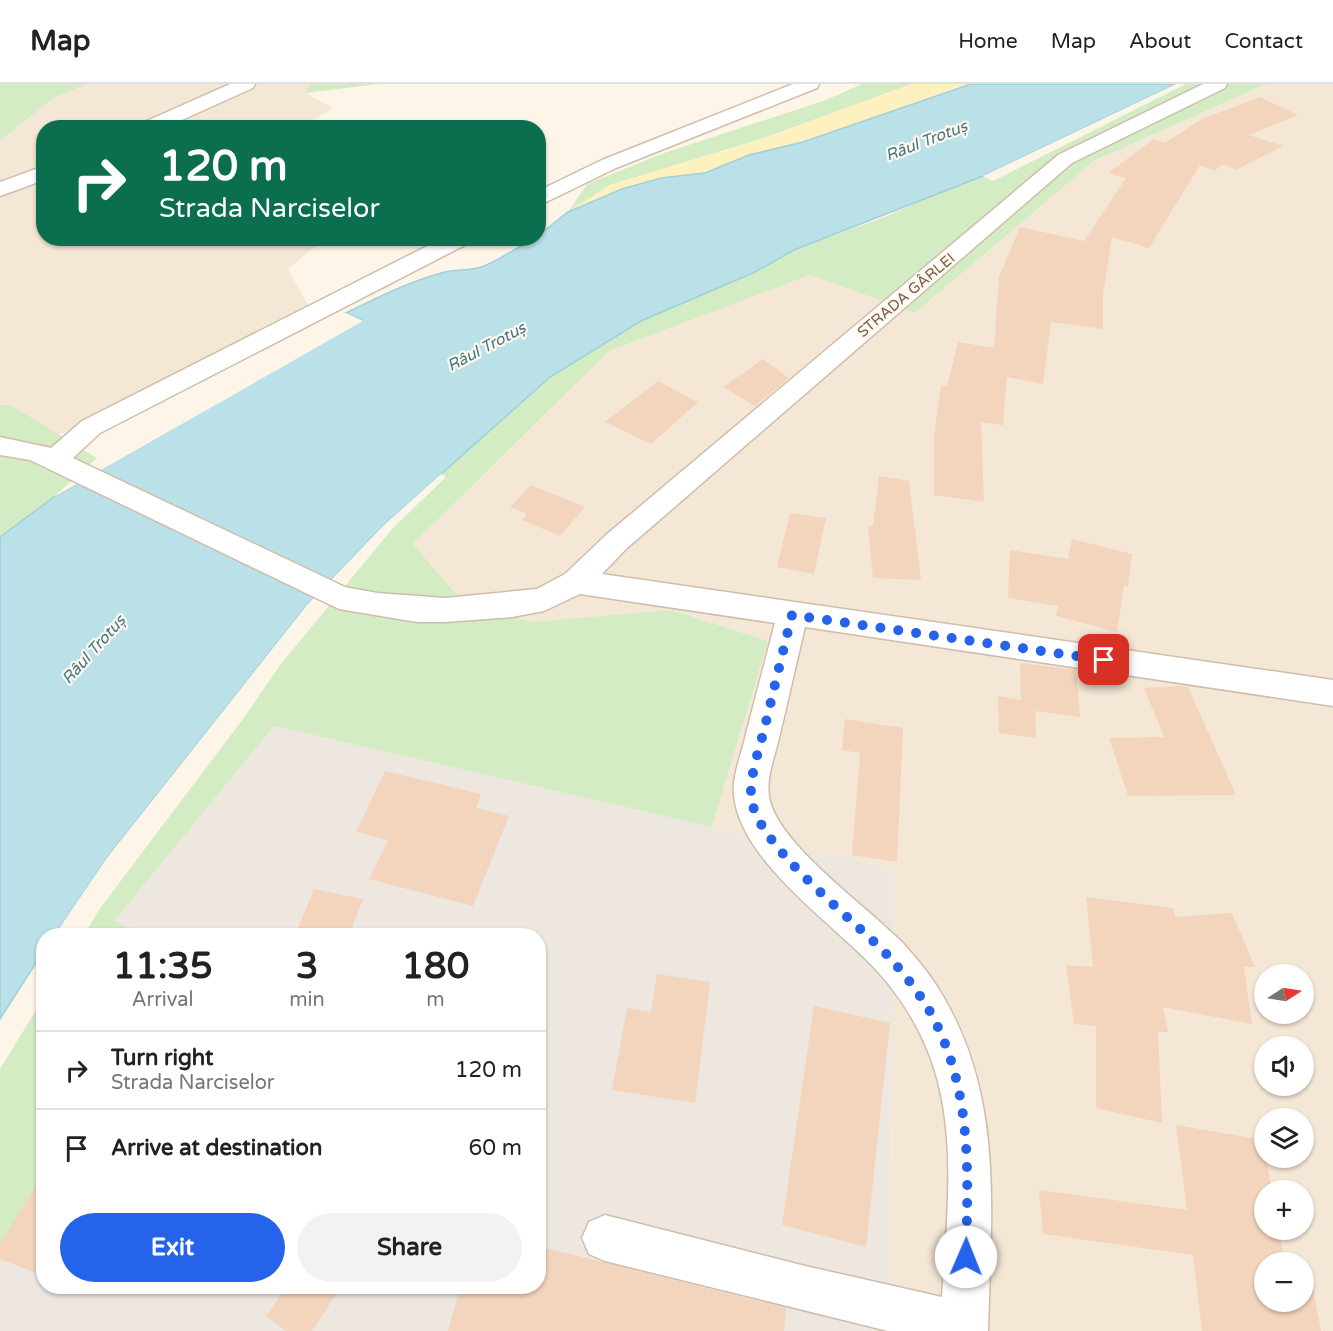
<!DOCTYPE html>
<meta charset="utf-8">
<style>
body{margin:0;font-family:"Varela Round",sans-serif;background:#f2f2f2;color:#222;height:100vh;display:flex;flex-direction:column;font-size:22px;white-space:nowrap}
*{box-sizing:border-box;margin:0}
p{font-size:20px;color:#767676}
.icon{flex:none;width:33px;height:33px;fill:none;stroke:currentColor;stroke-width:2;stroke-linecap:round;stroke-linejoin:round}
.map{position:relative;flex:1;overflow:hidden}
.side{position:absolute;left:36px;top:844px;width:510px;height:366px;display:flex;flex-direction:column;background:#fff;border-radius:24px;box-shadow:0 2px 4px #0004}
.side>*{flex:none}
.top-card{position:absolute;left:36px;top:36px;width:510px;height:126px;border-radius:24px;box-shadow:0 2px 4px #0004;background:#0b6e4f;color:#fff;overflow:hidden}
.needle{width:39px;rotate:78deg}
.controls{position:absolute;left:1254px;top:880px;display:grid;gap:12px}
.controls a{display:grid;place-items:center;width:60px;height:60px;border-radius:50%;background:#fff;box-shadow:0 2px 4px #0004;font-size:30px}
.pin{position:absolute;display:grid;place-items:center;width:51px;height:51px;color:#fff;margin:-26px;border-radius:12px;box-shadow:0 3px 9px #0006}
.me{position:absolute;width:66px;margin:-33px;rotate:1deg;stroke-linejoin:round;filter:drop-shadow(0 0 4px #0008)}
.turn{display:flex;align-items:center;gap:21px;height:126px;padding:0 24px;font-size:27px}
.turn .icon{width:78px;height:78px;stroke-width:2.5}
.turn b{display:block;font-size:42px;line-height:51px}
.eta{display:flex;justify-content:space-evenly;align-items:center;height:102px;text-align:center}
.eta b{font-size:36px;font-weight:700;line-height:42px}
.button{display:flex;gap:12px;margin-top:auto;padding:12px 24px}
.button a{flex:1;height:69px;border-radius:36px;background:#2563eb;color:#fff;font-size:24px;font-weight:700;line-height:69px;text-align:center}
.button a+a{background:#f2f2f2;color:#222}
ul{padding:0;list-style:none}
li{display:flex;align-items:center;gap:18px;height:78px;padding:0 24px;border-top:2px solid #e0e0e0}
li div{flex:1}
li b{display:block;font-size:22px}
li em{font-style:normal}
header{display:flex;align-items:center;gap:36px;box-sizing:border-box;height:84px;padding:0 30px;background:#fff;border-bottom:2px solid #e0e0e0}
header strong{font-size:28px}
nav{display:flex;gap:33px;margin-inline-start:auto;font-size:21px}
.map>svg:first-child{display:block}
.residential{fill:#f5e7d5;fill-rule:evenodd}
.industrial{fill:#ede7e0}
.green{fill:#d3ecc4}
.sand{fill:#fdf1c0}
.water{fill:#bae0e8;stroke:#a0d0da;stroke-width:1.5}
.pier{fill:#fdf5e7}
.building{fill:#f3d4bd}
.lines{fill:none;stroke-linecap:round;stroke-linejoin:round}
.minor-casing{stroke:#cfbdac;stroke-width:3}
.minor{fill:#fff;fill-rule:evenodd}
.route{stroke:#2563eb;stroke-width:10;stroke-dasharray:0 18}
.labels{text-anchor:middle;stroke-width:4.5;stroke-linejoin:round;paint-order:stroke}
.far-street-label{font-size:15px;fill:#785b4a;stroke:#fff8ee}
.far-water-label{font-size:16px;font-style:italic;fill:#3f7885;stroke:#fff8ee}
</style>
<header>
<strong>Map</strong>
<nav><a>Home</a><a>Map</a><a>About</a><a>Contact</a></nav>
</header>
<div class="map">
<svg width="1333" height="1247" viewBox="0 0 1333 1247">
<rect width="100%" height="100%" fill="#fdf5e7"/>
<path class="residential" d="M88,0h223l-5,9 27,15 -31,19 -258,1v110l280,1 -36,30 22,40 -251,126 -48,-30h-11v-264l53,-43z
M1266,0h67v1247h-444l6,-462 -183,-42 56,-186 -97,-31 -140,12 -73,-26 -45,-52 196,-193 201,-76 105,38 179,-152zM1264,891h40v39h-40zM1264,963h40v39h-40zM1264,1035h40v39h-40zM1264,1107h40v39h-40zM1264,1179h40v39h-40z"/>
<path class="industrial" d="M274,642l621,143 -6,462h-889v-74l43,-63 1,93h494v-351h-390l-35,-15z"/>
<path class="green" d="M0,0h88l-35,14 -53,43z
M311,0h68l-74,9z
M862,0h50l-148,54 -154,47 -42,27 19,-28 77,-31 162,-53z
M1186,0h80l-172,77 -179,152 -105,-38 -201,76 -196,193 45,52 73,26 140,-12 97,31 -56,186 -438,-101 -160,195 34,15h-65l18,-29 142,-188 38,-55 111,-135 54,-52 -5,-3 109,-97 91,-56 114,-49 39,-22 93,-34 86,-39 10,-1 10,5z
M0,321h11l86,53 -43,39 -54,40z
M43,915v195l-43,63v-188z"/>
<path class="sand" d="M912,0h59l-168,58 -54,13 -44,18 -44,5 -93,34 42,-27 154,-47z"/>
<path class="water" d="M971,0h205l-193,92 -189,74 -39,22 -114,49 -91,56 -166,148 -77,80 -201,254 -52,77h-10l-1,16 -43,67v-482l54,-40 308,-177 -16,-7c33,-16 64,-32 99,-41 12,-3 25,-1 36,-5 15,-4 48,-28 57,-29l1,-3 29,-23 54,-23 39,-11 44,-5 44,-18 54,-13z"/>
<path class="pier" d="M1176,0h3l-193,93 -3,-1z
M346,229l17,8 -309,176 11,-10 144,-84 147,-82 -12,-6z
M441,390l3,1 -58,52 -77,80 -201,254 -51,75h-3l52,-77 201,-254 77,-80z"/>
<path class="building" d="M1260,13l38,18 -49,20 34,11 -47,24 -12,-6 -10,7 -14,-6 -51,83 -37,-11 -9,56v36l-52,-7 -8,62 -36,-7 -4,48 -22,-3 3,80 -50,-7v-59l7,-51 6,1 11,-44 36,6 5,-71 21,-50 64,14 42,-63 -18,-5 46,-34 11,4 37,-24z
M763,275l26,19 -34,28 -32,-19z
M658,297l40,21 -47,42 -46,-22z
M879,392l30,5 12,99 -48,-2 -5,-53 5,1z
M531,401l54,22 -25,29 -38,-16 5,-6 -17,-7z
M790,429l36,5 -12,56 -37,-7z
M1072,455l60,15 -4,33 -4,-1 -7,46 -61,-16 2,-10 -50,-8 2,-48 58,9z
M1020,579l56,7 4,47 -45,-6 1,27 -37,-5 -1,-37 23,4z
M1181,602l7,1 48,108 -108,1 -19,-58 55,-1 -20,-49z
M845,635l58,9 -6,134 -45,-7 8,-102 -18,-3z
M385,687l96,23 -5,14 33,8 -36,90 -104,-27 19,-39 -32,-8z
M314,805l49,10 -14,37 -51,-8z
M1086,813l87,11 2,9 57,-4 23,54h-11l8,57 -89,-17 5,25h-10l4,91 -66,-15v-82l-22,-2 -8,-59 27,2z
M657,890l53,8 -15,121 -83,-13 15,-82 24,4z
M814,922l76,17 -24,224 -84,-22z
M1176,1041l87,15 9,51h-8v39h15l6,33h-21v39h40v-15l9,2 8,42h-119l-9,-76 -150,-21 -4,-44 148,20z
M44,1088v104l-44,-17v-15z
M538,1162l248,62 -2,23h-336l12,-44h78z
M286,1203h55l-29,44h-26l-20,-15z"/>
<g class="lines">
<g class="minor-casing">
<path id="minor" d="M230,0h25l-2,4 -89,40h-27l3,-4z
M793,0h26l-2,4 -201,80 -78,38v-15l64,-31z
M1203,0h24l-2,4 -153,75 -446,386 -24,25 731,106v26l-528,-79c-9,37 -17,74 -26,111 -4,18 -13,39 -10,58 5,43 90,105 122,136 15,13 27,28 39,44 76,109 61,230 58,355h-100l-283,-70 -16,-7 -7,-16 7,-16 16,-7 196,50 141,32c5,-81 17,-172 -15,-248 -11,-27 -29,-55 -49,-77 -42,-47 -138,-110 -144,-177 -2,-19 7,-39 11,-57 10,-39 20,-77 30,-115l-195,-29 -36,17 -32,6 -67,5h-28l-78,-13 -309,-149 -30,-5v-18l51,11 31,-27 361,-183h29l-3,5 -369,190 -27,25 272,129 32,6 68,5 92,-9 28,-15 41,-39 452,-380z
M44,82v14l-44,16v-14z"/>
</g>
<use href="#minor" class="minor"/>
</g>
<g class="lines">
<path class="route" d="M966,1173c2,-86 7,-169 -37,-247 -10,-17 -25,-36 -38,-51 -33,-37 -137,-114 -140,-163 -1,-20 7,-43 12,-62 10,-40 19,-80 29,-119l312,45"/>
</g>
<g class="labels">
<g class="far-street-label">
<text transform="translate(906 211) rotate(-40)" y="5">STRADA GÂRLEI</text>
</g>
<g class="far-water-label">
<text transform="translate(926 56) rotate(-21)" y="6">Râul Trotuș</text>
<text transform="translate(486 262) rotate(-28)" y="6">Râul Trotuș</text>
<text transform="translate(93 565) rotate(-48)" y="6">Râul Trotuș</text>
</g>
</g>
</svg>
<div class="controls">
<a><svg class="needle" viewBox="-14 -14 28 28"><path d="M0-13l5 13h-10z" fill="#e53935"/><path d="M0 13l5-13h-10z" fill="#767676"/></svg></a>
<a><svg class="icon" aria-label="sound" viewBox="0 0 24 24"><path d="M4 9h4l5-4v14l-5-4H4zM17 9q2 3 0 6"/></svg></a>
<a><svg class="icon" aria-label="layers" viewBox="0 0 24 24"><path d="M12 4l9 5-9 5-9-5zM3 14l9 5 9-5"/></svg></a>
<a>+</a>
<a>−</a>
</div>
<div class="pin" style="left:1104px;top:576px;background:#d93025"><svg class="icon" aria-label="arrive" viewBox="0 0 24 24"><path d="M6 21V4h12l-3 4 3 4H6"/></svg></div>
<svg class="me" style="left:966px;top:1173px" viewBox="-20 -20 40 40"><circle r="19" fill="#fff"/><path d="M0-13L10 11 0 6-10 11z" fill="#2563eb"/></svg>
<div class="top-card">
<div class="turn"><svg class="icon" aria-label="right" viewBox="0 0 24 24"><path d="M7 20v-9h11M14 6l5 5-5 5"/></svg><div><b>120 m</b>Strada Narciselor</div></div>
</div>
<section class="side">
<div class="eta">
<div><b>11:35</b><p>Arrival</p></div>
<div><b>3</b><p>min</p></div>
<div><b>180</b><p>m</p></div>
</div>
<ul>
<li><svg class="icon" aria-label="right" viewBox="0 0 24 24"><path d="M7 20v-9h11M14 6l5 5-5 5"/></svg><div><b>Turn right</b><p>Strada Narciselor</p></div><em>120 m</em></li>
<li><svg class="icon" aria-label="arrive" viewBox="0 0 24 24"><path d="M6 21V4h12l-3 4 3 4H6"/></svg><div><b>Arrive at destination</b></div><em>60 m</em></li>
</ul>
<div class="button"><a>Exit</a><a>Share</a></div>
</section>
</div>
